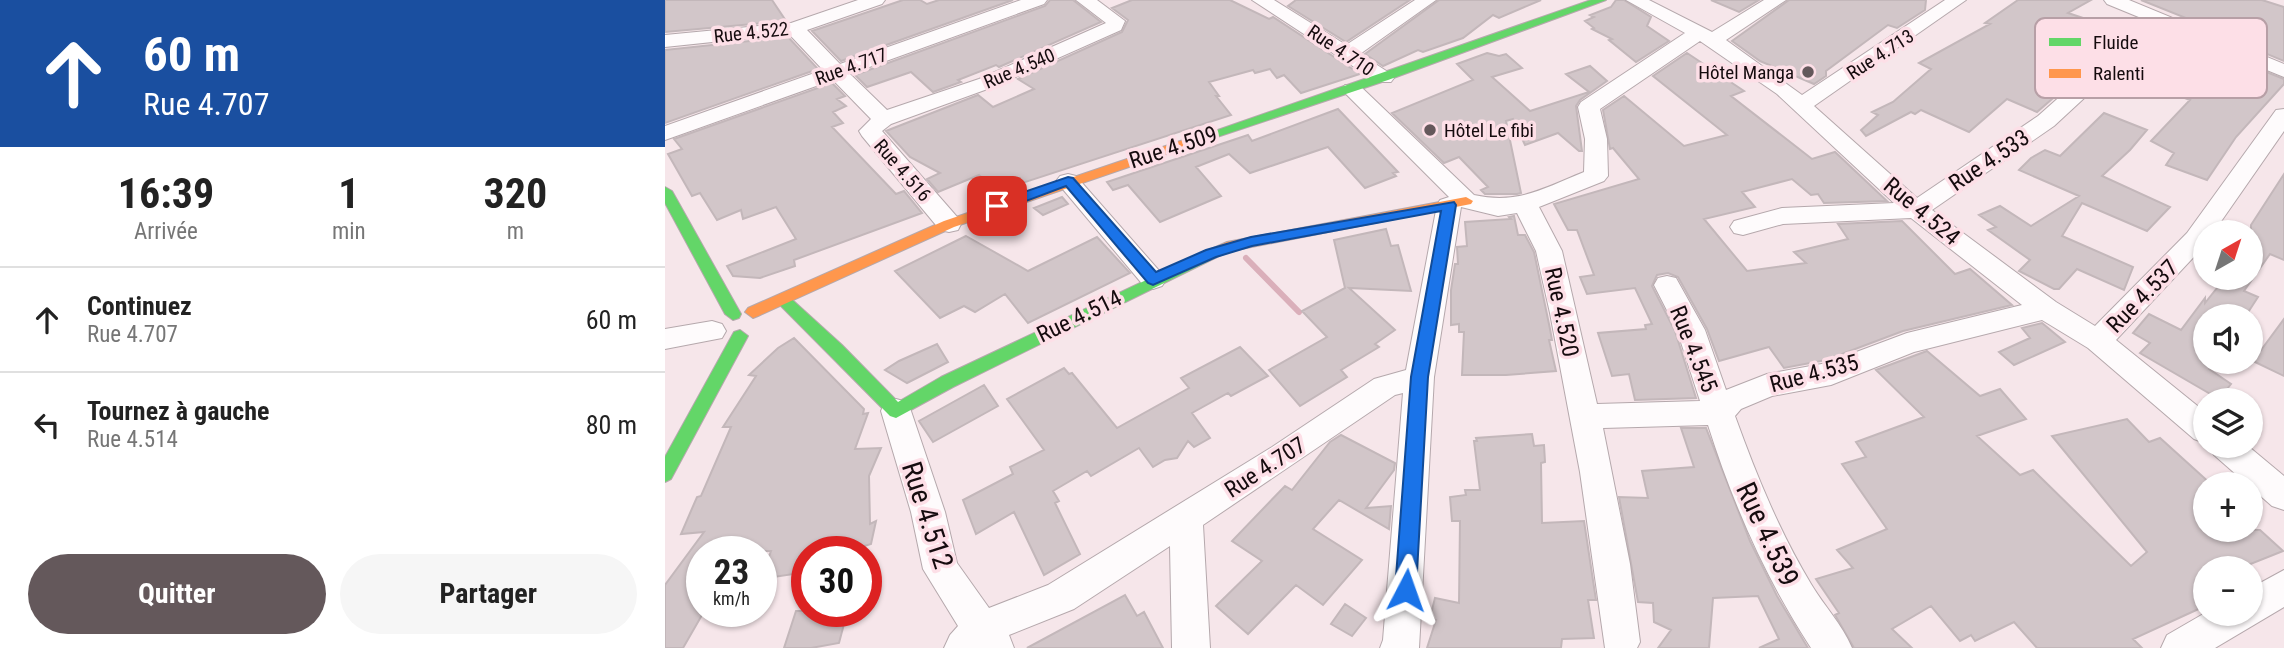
<!DOCTYPE html>
<html lang="fr">
<meta charset="utf-8">
<style>
body{margin:0;font-family:"Roboto Condensed",sans-serif;background:#f6f6f6;color:#222;height:100vh;display:flex;flex-direction:column;font-size:26px;white-space:nowrap}
*{box-sizing:border-box;margin:0}
p{font-size:23px;color:#767676}
.icon{flex:none;width:38px;height:38px;fill:none;stroke:currentColor;stroke-width:2;stroke-linecap:round;stroke-linejoin:round}
.map{position:relative;flex:1;overflow:hidden}
.drawer{display:flex;flex-direction:column;background:#fff;width:665px}
.drawer>*{flex:none}
.top-card{background:#1a4fa0;color:#fff;overflow:hidden}
.needle{width:46px;rotate:39deg}
.tools{position:absolute;left:1528px;top:220px;display:grid;gap:14px}
.tools a{display:grid;place-items:center;width:70px;height:70px;border-radius:50%;background:#fff;box-shadow:0 2px 5px #0004;font-size:35px}
.speed{position:absolute;left:21px;top:536px;display:flex;gap:14px;font-size:35px;font-weight:700;text-align:center}
.speed>*{display:grid;place-content:center;width:91px;height:91px;border-radius:50%;background:#fff;box-shadow:0 2px 5px #0004;line-height:1}
.speed small{font-size:18px;font-weight:400}
.speed .limit{border:10px solid #d22;background:#fff;color:#111}
.pin{position:absolute;display:grid;place-items:center;width:60px;height:60px;color:#fff;margin:-30px;border-radius:14px;box-shadow:0 4px 10px #0006}
.me{position:absolute;width:77px;margin:-38px;rotate:4deg;stroke-linejoin:round;filter:drop-shadow(0 0 5px #0008)}
.turn{display:flex;align-items:center;gap:24px;height:147px;padding:0 28px;font-size:32px}
.turn .icon{width:91px;height:91px;stroke-width:2.5}
.turn b{display:block;font-size:49px;line-height:60px}
.eta{display:flex;justify-content:space-evenly;align-items:center;height:119px;text-align:center}
.eta b{font-size:42px;font-weight:700;line-height:49px}
.cta{display:flex;gap:14px;margin-top:auto;padding:14px 28px}
.cta a{flex:1;height:80px;border-radius:42px;background:#64585b;color:#fff;font-size:28px;font-weight:700;line-height:80px;text-align:center}
.cta a+a{background:#f6f6f6;color:#222}
ul{padding:0;list-style:none}
li{display:flex;align-items:center;gap:21px;height:105px;padding:0 28px;border-top:2px solid #e0e0e0}
li div{flex:1}
li b{display:block;font-size:26px}
li em{font-style:normal}
main{display:flex;flex:1;min-height:0}
.map>svg:first-child{display:block}
.lines{fill:none;stroke-linecap:round;stroke-linejoin:round}
.stream{stroke:#daafba;stroke-width:6}
.building{fill:#d2c6c9;stroke:#c3b7ba;stroke-width:2}
.street-casing{stroke:#b5a8ac;stroke-width:2}
.fast-casing{stroke:#b5a8ac;stroke-width:2}
.slow-casing{stroke:#b5a8ac;stroke-width:2}
.street{fill:#fefbfc;fill-rule:evenodd}
.fast{fill:#63d668;fill-rule:evenodd}
.slow{fill:#ff974d;fill-rule:evenodd}
.route{fill:#1a73e8;stroke:#114b97;stroke-width:2}
.poi-dot{fill:#64585b;stroke:#fddfe7;stroke-width:2.5}
.labels{text-anchor:middle;stroke-width:7;stroke-linejoin:round;paint-order:stroke}
.far-street-label{font-size:19px;fill:#150b0e;stroke:#fddfe7}
.far-poi-label{font-size:19px;fill:#150b0e;stroke:#fddfe7;text-anchor:end}
.street-label{font-size:23px;fill:#150b0e;stroke:#fddfe7}
.near-street-label{font-size:28px;fill:#150b0e;stroke:#fddfe7}
.key{fill:#fddfe7;stroke:#b79fa6;stroke-width:2}
.key-label{font-size:19px;fill:#150b0e}
</style>
<main>
<section class="drawer">
<div class="top-card">
<div class="turn"><svg class="icon" aria-label="ahead" viewBox="0 0 24 24"><path d="M12 20V5M6 11l6-6 6 6"/></svg><div><b>60 m</b>Rue 4.707</div></div>
</div>
<div class="eta">
<div><b>16:39</b><p>Arrivée</p></div>
<div><b>1</b><p>min</p></div>
<div><b>320</b><p>m</p></div>
</div>
<ul>
<li><svg class="icon" aria-label="ahead" viewBox="0 0 24 24"><path d="M12 20V5M6 11l6-6 6 6"/></svg><div><b>Continuez</b><p>Rue 4.707</p></div><em>60 m</em></li>
<li><svg class="icon" aria-label="left" viewBox="0 0 24 24"><path d="M17 20v-9H6M10 6l-5 5 5 5"/></svg><div><b>Tournez à gauche</b><p>Rue 4.514</p></div><em>80 m</em></li>
</ul>
<div class="cta"><a>Quitter</a><a>Partager</a></div>
</section>
<div class="map">
<svg width="1619" height="648" viewBox="0 0 1619 648">
<rect width="100%" height="100%" fill="#f6e6ea"/>
<g class="lines">
<path class="stream" d="M581,258l53,54"/>
</g>
<path class="building" d="M0,0h107l14,21 -121,11z
M238,0h17l7,4 12,-4h74l-172,61 -29,-30z
M385,0h23l28,22 -102,45 -3,-2 -38,15 3,2 -28,10 -22,-20 -44,15 -12,-12 190,-69z
M467,0h98l39,19 4,-2 87,57 -59,19 -17,-18 -7,3 -7,-9 -15,4 -2,-3 -44,12 10,14h-3l15,19 -224,73 -10,-7 -8,3 -10,-9 -41,17 -11,-13 13,-6 -30,-16 -24,-26 92,-36 15,12 41,-18 -16,-10 104,-47 6,-12 -16,-12z
M631,0h114l-64,42 -58,-36z
M774,0h102l-42,18 -6,-3 -30,23 -40,14 -5,-2 -35,16 -18,-12z
M951,0h8l27,17 -4,9 22,15 -33,21 -27,-22 3,-1 -20,-10 2,-1 -9,-7 9,-4 -4,-2 21,-8z
M1046,0h48l-20,12z
M1124,0h137l-1,10 -28,18 -9,-3 -62,46v5l-12,8 -54,-23 -28,-20z
M1353,0h73l-23,13 60,20 -91,79 -30,-13 -38,33 -48,-22 -6,4 -4,-2 -45,24 -5,-6 17,-15 -6,-3 21,-10 38,-33 -12,-6 71,-39 -5,-1z
M1476,0h121l22,7v54l-34,-14 1,-3z
M123,37l30,32 -153,54v-73z
M1485,41l91,30 3,-8 40,16v5l-48,53 -29,43 -41,-15 8,-12 -23,-12 39,-41 -74,-28z
M822,53l12,3 7,-2 16,14 -30,9 38,34 59,-19 -23,-18 24,-8 17,15 -27,19 -4,6 6,45h-3l-21,-18 -33,12 -12,-26 -7,2 15,72 -4,1h-32l-4,-4 7,-3 -29,-30 -15,6 -52,-50 81,-33 -16,-16z
M1022,53l57,38 -13,5 81,63 23,-7 52,49 -63,2 -6,-9 -7,1 -19,-16 -50,13 13,15 -51,12 43,52 59,-8 -12,-11 54,-13 -10,-15 64,-3 53,53 15,-5 42,36 -109,26 -77,29 -42,8 -15,-21 -50,14 -12,-32 -29,-52 -10,-4 -11,2 -5,11 23,45 21,67 -61,2 -6,-26 -17,2 -14,-43 48,-4 -1,-4 7,-1 -17,-36 -48,6 -7,-17 14,-2 -17,-45h-9l-14,-26 85,-25 -26,-31 -3,1 -7,-39 21,-14 60,50 43,-11 -74,-59z
M167,83l13,13 -8,3 9,7 -13,6 10,11 -11,4 64,67 8,-3 18,22 -128,47 1,6 -35,12 -27,-2 -6,-10 69,-27 -20,-32 -33,12 -2,-9 -24,10 -17,-27 -8,3 -24,-42 14,-5 -8,-10z
M673,109l60,63 -5,1 3,3 -31,12 -37,-41 -78,26 -21,-19 -33,13 25,29 -61,26 -32,-37 -15,5 -6,-8 141,-47 4,6z
M1439,113l43,17 -17,20 -28,26 68,31 -23,24 -65,-28 -20,33 71,31 -9,23 -47,-21 -18,20h-5l-35,-18 11,-11 -42,-30 8,-3 -17,-12 21,-9 31,20 48,-30 -60,-26 12,-12 14,-8 15,6z
M1619,174v86l-14,-6 -26,37 14,6 -13,20h-40v45h9l-5,7 22,15 -12,15 -79,-46 10,-10 -17,-10 16,-19 32,16 24,-32v5l20,-25h26v-53z
M397,197l6,7 -25,11 -9,-7z
M849,216l4,19h7l9,17 16,77 2,11h-3l7,31 -50,4h-44l2,-43h-5v-8l-8,1v-35l4,-26h3l-1,-17 10,-1 -2,-24 46,-3 -2,-2z
M721,229l5,17 7,-1 13,46 -62,-3 46,42 -20,14 4,3 -38,23 6,7 -47,29 -31,-36 58,-33 -25,-26 43,-23 -11,-48z
M301,236l62,35 69,-34 33,36 -102,50 -23,-29 -30,18 -11,-6 -24,12 -45,-47z
M1619,319v57l-31,-15z
M1377,323l23,19 -51,23 -15,-13 31,-14 -8,-10z
M129,338l70,71 -1,5 5,-1 -13,36 26,-1 -12,28 1,48 6,-3 -5,23 -23,7h-41v21l-46,7 10,-28h-69v64l-19,33h-18v-63l39,-53 -23,2 16,-37 4,-1 30,-69h-8l33,-51 -7,-1 29,-27z
M272,344l11,18 -41,21 -22,-13 14,-9z
M575,347l28,29 -37,20 -3,-3 -36,20 18,25 -16,9 -6,-6 -11,17 -12,2 -12,7 -14,-19 -48,28 -4,-5 -34,20 6,10 -4,2 25,51 -36,21 -30,-63 -38,22 -13,-34 50,-26 -3,-7 34,-17 -37,-51 57,-31 5,6 3,-1 45,55 72,-40 -8,-10z
M1262,351l53,45 20,-7 26,30 -49,17 43,39 13,-5 98,96 16,-14 -95,-116 75,-17 22,23 11,-4 52,47h-7v45h55l23,21 -45,18h-33v37l-72,33 9,9h-105l-23,-26 -39,19 -4,-6 -11,6 -29,-35 -39,23 20,19h-58l-19,-33 4,-2 -23,-34 37,-11 -16,-18 50,-21 -45,-65 24,-7 -10,-15 68,-25 -48,-47z
M319,385l14,21 -65,36 -14,-21z
M1016,428h25l44,113 27,55 31,52h-49l20,-9 -21,-43 -45,2 -4,50h-51l13,-18 -17,-8 -1,-19 -15,-1 -19,-105 29,1 -6,-27 52,-4z
M867,434l2,12 10,-1 1,17 -4,1 1,60 42,-2 12,79h-8l6,38 -32,1 -1,9h-134l9,-28 -6,-2 5,-20 24,5 1,-82h-8l-2,-24 16,-2 -1,-5h15l-6,-49h3l-1,-3z
M676,435l54,28 -1,7 -28,38 25,-2 -2,23 -50,-29 -26,29 49,31 -39,45 -27,-20 -48,49 -32,-28 46,-45 -30,-20 53,-55 7,4 38,-48z
M460,595l12,21 7,-4 19,36h-136z
M680,604l21,14 -14,18 -21,-12z
M131,611h47l-4,14 5,-1 -5,19 -28,5h-27z"/>
<g class="lines">
<g class="street-casing">
<path id="street" d="M193,0h27l-3,4 -75,26 33,34 181,-64h26l-3,4 -194,70 37,36 92,-31 127,-56 -30,-23h21l28,21 -4,9 -128,57 -102,37 -9,7 76,87 3,6 -3,6 -9,2 -9,-2 -78,-94 -3,-5 12,-12 -38,-39 -168,60v-14l158,-56 -34,-36 -124,13v-12l126,-12z
M587,0h22l72,45 69,-45h21l-76,54 31,20 3,4 -3,4h-14z
M961,0h23l63,32 52,-32h22l-60,40 76,55 143,-95h21l-152,106 103,92 121,-82 108,-96 -39,-16 -3,-4h25l155,64v13l-123,-50 -107,99 -122,84 124,92 39,24 92,-93 89,-123 8,-1v22l-71,102h-8v12l-89,95 89,72v31l-11,-4 -106,-91 -46,-28 -128,32 -83,33 -59,11 -31,13 -6,7c21,58 44,115 76,168 13,22 31,40 41,64h-41c-45,-69 -78,-144 -103,-223l-105,3 27,136 10,78 -3,6h-32l-25,-176 -30,-159 -14,-62 -19,-38 -19,3 -37,-9 -27,170 -15,271h-39l3,-8 20,-247 -8,2 -192,130 7,123h-38l-2,-102 -96,63 -65,26 5,13h-70l6,-13 8,-9 -35,-57 -12,-57 -30,-101 4,-9 11,-3 11,3 4,9 34,101 12,51 32,45 59,-23 224,-138 102,-68 32,-9 31,-165 3,-5 9,-3 -104,-104 -3,-4 3,-4h14l115,110c44,10 70,-7 110,-23l1,-33 -7,-32 3,-5 104,-69zM1035,41l77,53 117,109 -112,5 -48,13 -4,6 4,6 9,2 40,-11 128,-6 111,87 -115,28 -80,30 -60,11 -41,16 -21,-60 -29,-52 -9,-2 -9,2 -4,7 23,45 23,71 -103,3 -35,-153 -23,-44 65,-26 4,-5 -1,-37 -7,-30z
M403,174l8,2 86,98 4,6 -4,6 -9,3 -9,-3 -88,-105 4,-5z
M47,321l10,3 4,7 -4,7 -57,11v-20z
M1544,446h39l36,30v34l-12,-4 -58,-51z
M1619,570v37l-69,41h-54l6,-13 38,-22 46,1v-26z"/>
</g>
<g class="fast-casing">
<path id="fast" d="M926,0h15l-218,80 -189,63h-8l-2,-3z
M0,187l7,4 69,123 -2,4 -6,2 -8,-6 -60,-111z
M547,249l7,5 -2,3 -264,130 -57,31 -6,-2 -115,-116 8,-5 5,1 54,49 56,57 43,-25z
M75,330l8,6 -77,143 -6,3v-25l69,-125z"/>
</g>
<g class="slow-casing">
<path id="slow" d="M530,136l4,1v6l-245,84 -196,89 -5,2 -8,-6 3,-4 196,-87z
M801,197l7,4 -2,3 -240,47 -19,8 -7,-5 2,-3 20,-9z"/>
</g>
<use href="#street" class="street"/>
<use href="#fast" class="fast"/>
<use href="#slow" class="slow"/>
</g>
<path class="route" d="M403,177l5,1 83,94 50,-22 45,-13 203,-35 2,3 -28,172 -12,213 -3,7 -7,2 -8,-2 -3,-7 16,-213 30,-166 -189,35 -36,11 -63,28 -5,-2 -82,-97 -64,24h-10l-2,-4 2,-3z"/>
<g class="poi-dot">
<circle cx="1143" cy="72" r="7"/>
<circle cx="765" cy="130" r="7"/>
</g>
<g class="labels">
<g class="far-street-label">
<text transform="translate(86 32) rotate(-6)" y="7">Rue 4.522</text>
<text transform="translate(676 50) rotate(34)" y="7">Rue 4.710</text>
<text transform="translate(1215 54) rotate(-33)" y="7">Rue 4.713</text>
<text transform="translate(186 66) rotate(-20)" y="7">Rue 4.717</text>
<text transform="translate(354 68) rotate(-23)" y="7">Rue 4.540</text>
<text transform="translate(238 170) rotate(49)" y="7">Rue 4.516</text>
</g>
<g class="far-poi-label">
<text x="1129" y="79">Hôtel Manga</text>
<text x="779" y="137" text-anchor="start">Hôtel Le fibi</text>
</g>
<g class="street-label">
<text transform="translate(508 147) rotate(-18)" y="8">Rue 4.509</text>
<text transform="translate(1324 160) rotate(-34)" y="8">Rue 4.533</text>
<text transform="translate(1257 211) rotate(40)" y="8">Rue 4.524</text>
<text transform="translate(1477 296) rotate(-46)" y="8">Rue 4.537</text>
<text transform="translate(897 312) rotate(78)" y="8">Rue 4.520</text>
<text transform="translate(414 316) rotate(-26)" y="8">Rue 4.514</text>
<text transform="translate(1029 349) rotate(68)" y="8">Rue 4.545</text>
<text transform="translate(1149 373) rotate(-15)" y="8">Rue 4.535</text>
<text transform="translate(600 467) rotate(-33)" y="8">Rue 4.707</text>
</g>
<g class="near-street-label">
<text transform="translate(263 515) rotate(72)" y="10">Rue 4.512</text>
<text transform="translate(1103 534) rotate(65)" y="10">Rue 4.539</text>
</g>
</g>
<rect x="1370" y="18" width="232" height="80" rx="10" class="key"/>
<rect x="1384" y="38" width="32" height="8" fill="#63d668"/>
<rect x="1384" y="69" width="32" height="9" fill="#ff974d"/>
<g class="key-label">
<text x="1428" y="49">Fluide</text>
<text x="1428" y="80">Ralenti</text>
</g>
</svg>
<div class="tools">
<a><svg class="needle" viewBox="-14 -14 28 28"><path d="M0-13l5 13h-10z" fill="#e53935"/><path d="M0 13l5-13h-10z" fill="#767676"/></svg></a>
<a><svg class="icon" aria-label="sound" viewBox="0 0 24 24"><path d="M4 9h4l5-4v14l-5-4H4zM17 9q2 3 0 6"/></svg></a>
<a><svg class="icon" aria-label="layers" viewBox="0 0 24 24"><path d="M12 4l9 5-9 5-9-5zM3 14l9 5 9-5"/></svg></a>
<a>+</a>
<a>−</a>
</div>
<div class="speed"><div>23<small>km/h</small></div><div class="limit">30</div></div>
<div class="pin" style="left:332px;top:206px;background:#d93025"><svg class="icon" aria-label="arrive" viewBox="0 0 24 24"><path d="M6 21V4h12l-3 4 3 4H6"/></svg></div>
<svg class="me" style="left:741px;top:590px" viewBox="-20 -20 40 40"><path d="M0-17L14 15 0 8-14 15z" fill="#1a73e8" stroke="#fff" stroke-width="4"/></svg>
</div>
</main>
